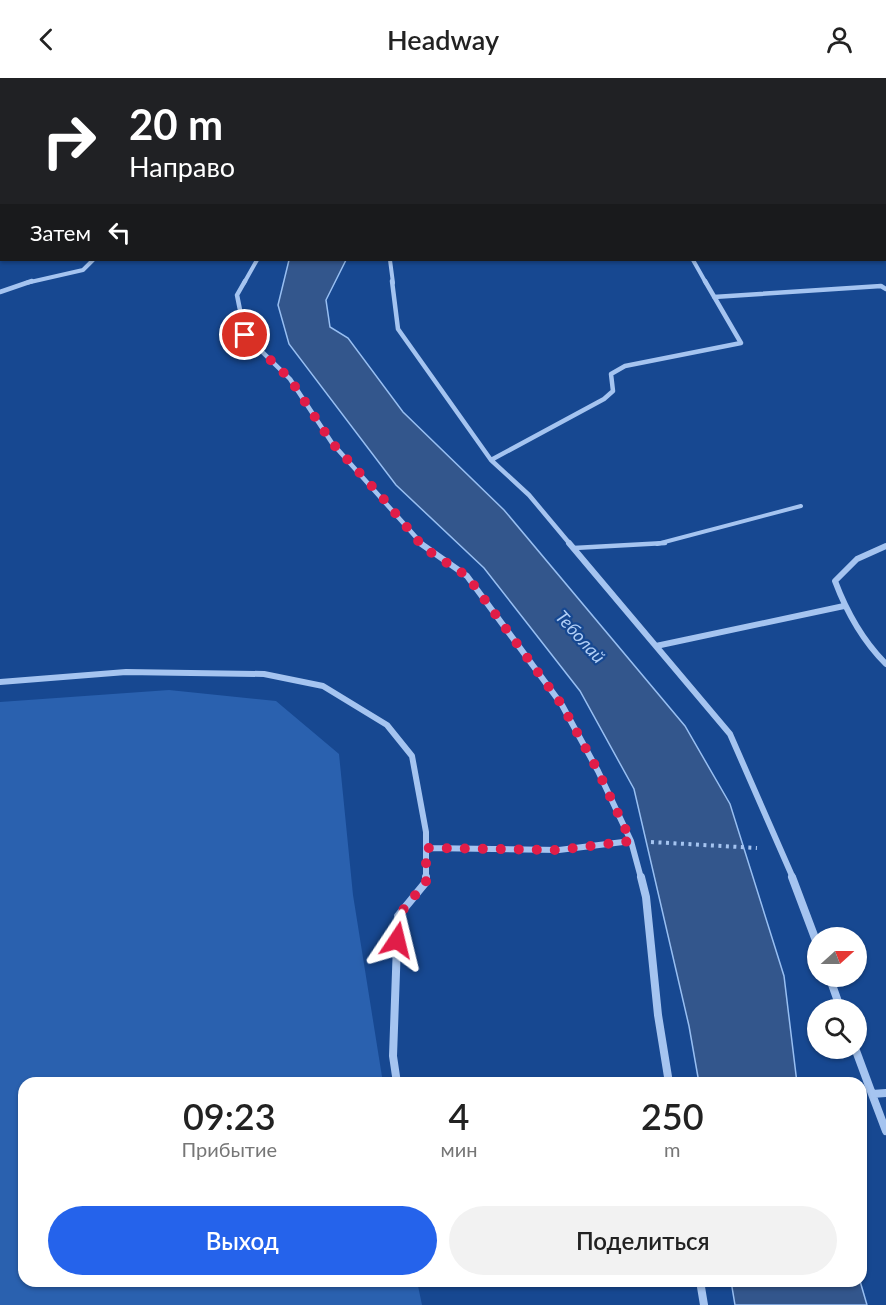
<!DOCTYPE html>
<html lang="ru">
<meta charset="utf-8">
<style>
body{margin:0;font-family:Lato,sans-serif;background:#f2f2f2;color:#222;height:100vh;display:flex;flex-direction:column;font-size:22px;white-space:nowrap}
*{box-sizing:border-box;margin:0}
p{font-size:20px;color:#767676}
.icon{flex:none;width:33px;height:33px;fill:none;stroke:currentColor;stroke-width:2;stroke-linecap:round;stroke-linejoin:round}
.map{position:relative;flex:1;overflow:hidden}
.sheet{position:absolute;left:18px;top:999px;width:849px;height:210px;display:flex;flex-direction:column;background:#fff;border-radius:18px;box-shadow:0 2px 4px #0004}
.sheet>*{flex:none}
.hud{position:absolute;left:0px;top:0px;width:886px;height:183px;box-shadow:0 2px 4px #0004;background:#202124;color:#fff;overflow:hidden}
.needle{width:39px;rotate:69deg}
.tools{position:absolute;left:807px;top:849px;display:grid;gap:12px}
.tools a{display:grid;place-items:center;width:60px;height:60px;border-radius:50%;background:#fff;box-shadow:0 2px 4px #0004;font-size:30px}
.pin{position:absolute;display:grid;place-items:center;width:51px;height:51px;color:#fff;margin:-26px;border:3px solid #fff;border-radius:50%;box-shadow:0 2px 6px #0007}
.me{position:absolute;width:66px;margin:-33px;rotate:10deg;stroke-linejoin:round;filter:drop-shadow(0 0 4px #0008)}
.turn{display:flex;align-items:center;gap:21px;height:126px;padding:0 30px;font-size:27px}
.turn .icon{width:78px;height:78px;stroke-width:2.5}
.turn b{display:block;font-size:42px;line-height:51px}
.then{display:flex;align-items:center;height:57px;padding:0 30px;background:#0003;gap:12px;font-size:22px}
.eta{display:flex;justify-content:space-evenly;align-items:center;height:102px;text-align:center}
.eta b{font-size:36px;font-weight:600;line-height:42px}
.action{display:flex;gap:12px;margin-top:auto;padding:12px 30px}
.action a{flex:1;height:69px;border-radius:36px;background:#2563eb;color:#fff;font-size:24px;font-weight:600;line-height:69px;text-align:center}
.action a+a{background:#f2f2f2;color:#222}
header{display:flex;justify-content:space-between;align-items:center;height:78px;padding:0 30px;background:#fff;font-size:27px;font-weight:600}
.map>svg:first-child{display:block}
.green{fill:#2a61af}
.water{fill:#33568c;stroke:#98bff2;stroke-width:1.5}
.building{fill:#4071b9;stroke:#2d4f82;stroke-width:1.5}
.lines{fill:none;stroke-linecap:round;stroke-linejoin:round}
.path{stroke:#a5c4f0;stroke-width:4;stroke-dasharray:3 4.5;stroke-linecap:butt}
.service-far1{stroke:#a5c4f0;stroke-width:4}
.service{stroke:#a5c4f0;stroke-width:4.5}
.minor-far3{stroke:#a5c4f0;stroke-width:4}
.minor-far2{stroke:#a5c4f0;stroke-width:4.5}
.minor-far1{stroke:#a5c4f0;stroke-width:6}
.minor{stroke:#a5c4f0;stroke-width:8}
.route{stroke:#e11d48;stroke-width:10;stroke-dasharray:0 18}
.labels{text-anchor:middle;stroke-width:4.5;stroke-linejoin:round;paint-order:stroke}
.water-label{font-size:18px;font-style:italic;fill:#b1cff7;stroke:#174891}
</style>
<header><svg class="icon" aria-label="back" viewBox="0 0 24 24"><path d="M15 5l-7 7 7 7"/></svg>Headway<svg class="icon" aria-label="person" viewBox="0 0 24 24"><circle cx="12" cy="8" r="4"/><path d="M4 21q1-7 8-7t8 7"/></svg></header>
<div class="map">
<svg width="886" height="1227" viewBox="0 0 886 1227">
<rect width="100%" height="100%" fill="#174891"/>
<path class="green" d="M169,612l107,11 63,53 14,141 30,188h-359v198h393l5,24h-422v-603z"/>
<path class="water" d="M289,182h57l-20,40 4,27 18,11 55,74 101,98 181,216 45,78 54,172 13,107h-98l-10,-57 -55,-237 -54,-98 -96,-123 -88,-83 -107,-141 -11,-39z
M731,1203h129l7,24h-132z"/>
<path class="building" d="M878,0h8v11l-1,1v-10h-16z"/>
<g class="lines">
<path class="path" d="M651,764l106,6"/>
<path class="service-far1" d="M657,466l144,-38"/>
<path class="service" d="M574,470l91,-5"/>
<path class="minor-far3" d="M247,0l3,2
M347,0l2,2
M832,0l2,2
M390,182l3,23
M693,182l13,23
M26,205l57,-13 10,-10
M244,205l13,-23"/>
<path class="minor-far2" d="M245,203l-8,14 8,40 45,44 42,64 90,101
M392,203l6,48 93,131 38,35 41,49
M0,214l32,-11
M714,219l167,-11 5,3
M491,382l113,-61 9,-8 -2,-17 14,-8 116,-23 -36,-62"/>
<path class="minor-far1" d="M420,465l47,33 95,129 36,66 33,70 10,37
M569,465l161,191 63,144
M886,468l-29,13 -22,22c12,32 27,59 51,83
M656,568l188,-40
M0,604l126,-10 138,2 59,12 64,39 25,31 14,76v46
M426,770l133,2 72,-9"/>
<path class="minor" d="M641,799l5,20 12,118 11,68
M792,799l26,69
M829,898l12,34
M855,970l17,46 14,-1
M397,1005l-4,-27 5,-140 28,-34v-5
M872,1016l14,37
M700,1203l4,24"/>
</g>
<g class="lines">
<path class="route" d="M245,257l45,44 42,64 49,53 43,52 43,28 12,16 83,113 36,66 33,70 -72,9 -133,-2v34l-28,34 -1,24"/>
</g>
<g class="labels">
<g class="water-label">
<text transform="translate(580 559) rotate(48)" y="6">Теболай</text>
</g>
</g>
</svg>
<div class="tools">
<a><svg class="needle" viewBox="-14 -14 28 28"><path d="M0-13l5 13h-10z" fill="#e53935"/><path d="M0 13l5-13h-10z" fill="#767676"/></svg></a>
<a><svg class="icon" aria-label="search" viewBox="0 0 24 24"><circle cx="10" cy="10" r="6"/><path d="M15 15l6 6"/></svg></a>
</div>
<div class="pin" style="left:245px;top:257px;background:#d93025"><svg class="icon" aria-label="arrive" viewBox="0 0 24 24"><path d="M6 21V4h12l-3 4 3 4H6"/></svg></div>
<svg class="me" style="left:397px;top:862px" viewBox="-20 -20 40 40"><path d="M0-17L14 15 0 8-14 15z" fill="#e11d48" stroke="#fff" stroke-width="4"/></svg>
<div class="hud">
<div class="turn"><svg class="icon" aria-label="right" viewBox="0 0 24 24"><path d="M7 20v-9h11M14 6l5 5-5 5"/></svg><div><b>20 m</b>Направо</div></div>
<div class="then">Затем<svg class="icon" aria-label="left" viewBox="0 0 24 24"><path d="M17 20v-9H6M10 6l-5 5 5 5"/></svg></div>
</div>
<section class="sheet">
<div class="eta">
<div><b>09:23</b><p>Прибытие</p></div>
<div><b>4</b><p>мин</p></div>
<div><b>250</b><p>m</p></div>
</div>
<div class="action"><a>Выход</a><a>Поделиться</a></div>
</section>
</div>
